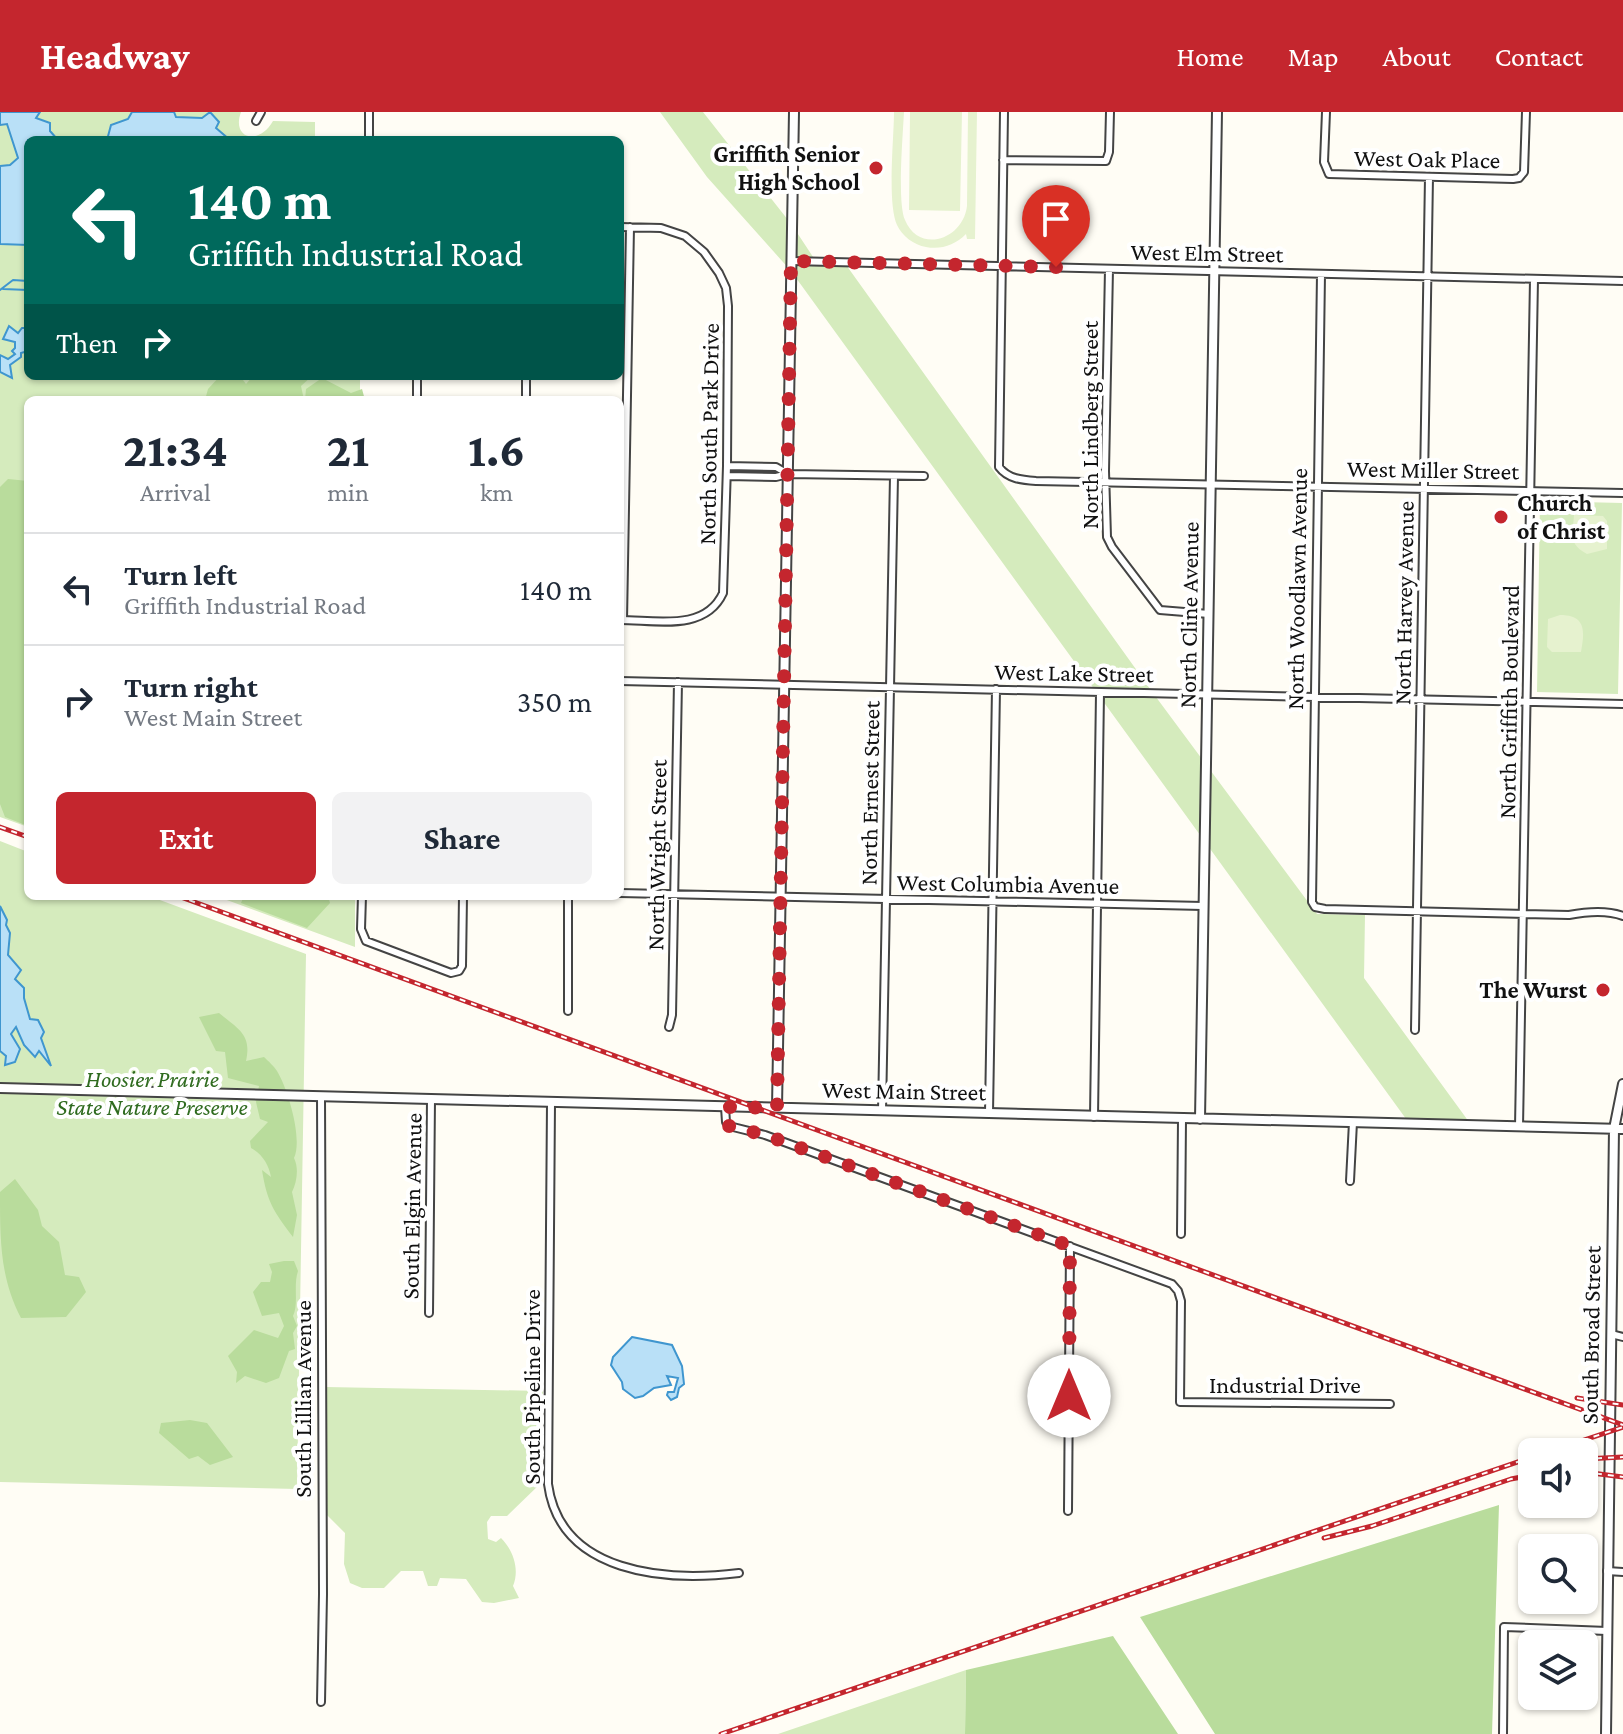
<!DOCTYPE html>
<style>
body{margin:0;font-family:"Crimson Pro",serif;background:#f2f2f3;color:#1f2937;height:100vh;display:flex;flex-direction:column;font-size:30px;white-space:nowrap}
*{box-sizing:border-box;margin:0}
p{font-size:26px;color:#747a83}
.icon{flex:none;width:44px;height:44px;fill:none;stroke:currentColor;stroke-width:2;stroke-linecap:round;stroke-linejoin:round}
.map{position:relative;flex:1;overflow:hidden}
.details{position:absolute;left:24px;top:284px;width:600px;height:504px;display:flex;flex-direction:column;background:#fff;border-radius:12px;box-shadow:0 2px 6px #0004}
.details>*{flex:none}
.hud{position:absolute;left:24px;top:24px;width:600px;height:244px;border-radius:12px;box-shadow:0 2px 6px #0004;background:#00695c;color:#fff;overflow:hidden}
.tools{position:absolute;left:1518px;top:1326px;display:grid;gap:16px}
.tools a{display:grid;place-items:center;width:80px;height:80px;border-radius:12px;background:#fff;box-shadow:0 2px 6px #0004;font-size:40px}
.pin{position:absolute;display:grid;place-items:center;width:68px;height:68px;color:#fff;margin:-82px -34px;border-radius:50% 50% 50% 0;rotate:-45deg;box-shadow:0 0 8px #0007}
.pin .icon{rotate:45deg}
.me{position:absolute;width:88px;margin:-44px;rotate:0deg;stroke-linejoin:round;filter:drop-shadow(0 0 6px #0008)}
.turn{display:flex;align-items:center;gap:28px;height:168px;padding:0 32px;font-size:36px}
.turn .icon{width:104px;height:104px;stroke-width:2.5}
.turn b{display:block;font-size:56px;line-height:68px}
.then{display:flex;align-items:center;height:76px;padding:0 32px;background:#0003;gap:16px;font-size:30px}
.eta{display:flex;justify-content:space-evenly;align-items:center;height:136px;text-align:center}
.eta b{font-size:48px;font-weight:700;line-height:56px}
.cta{display:flex;gap:16px;margin-top:auto;padding:16px 32px}
.cta a{flex:1;height:92px;border-radius:12px;background:#c4262e;color:#fff;font-size:32px;font-weight:700;line-height:92px;text-align:center}
.cta a+a{background:#f2f2f3;color:#1f2937}
ul{padding:0;list-style:none}
li{display:flex;align-items:center;gap:24px;height:112px;padding:0 32px;border-top:2px solid #e0e1e3}
li div{flex:1}
li b{display:block;font-size:30px}
li em{font-style:normal}
header{display:flex;align-items:center;gap:48px;box-sizing:border-box;height:112px;padding:0 40px;background:#c4262e;color:#fff}
header strong{font-size:38px}
nav{display:flex;gap:44px;margin-inline-start:auto;font-size:28px}
.map>svg:first-child{display:block}
.green{fill:#d5ebbd}
.forest{fill:#b9dc9c}
.pitch{fill:#e6f2cf}
.water{fill:#b9e0f7;stroke:#3f96cf;stroke-width:2}
.lines{fill:none;stroke-linecap:round;stroke-linejoin:round}
.stream{stroke:#3f96cf;stroke-width:2}
.minor-casing{stroke:#444;stroke-width:10}
.tertiary-casing{stroke:#444;stroke-width:12}
.minor{stroke:#fff;stroke-width:6}
.tertiary{stroke:#fff;stroke-width:8}
.rail-casing{stroke:#c4262e;stroke-width:5}
.rail{stroke:#fff;stroke-width:2;stroke-dasharray:6;stroke-linecap:butt}
.route{stroke:#c4262e;stroke-width:14;stroke-dasharray:0 25.2}
.poi-dot{fill:#c4262e;stroke:#fff;stroke-width:3}
.labels{text-anchor:middle;stroke-width:8;stroke-linejoin:round;paint-order:stroke}
.poi-label{font-size:24px;font-weight:bold;fill:#111;stroke:#fff;text-anchor:end}
.street-label{font-size:24px;fill:#111;stroke:#fff}
.park-label{font-size:24px;font-style:italic;fill:#2f6b1f;stroke:#fff}
</style>
<header>
<strong>Headway</strong>
<nav><a>Home</a><a>Map</a><a>About</a><a>Contact</a></nav>
</header>
<div class="map">
<svg width="1623" height="1622" viewBox="0 0 1623 1622">
<rect width="100%" height="100%" fill="#fffdf5"/>
<path class="green" d="M0,0h241c-10,27 18,34 32,9l42,1v18h-287v236h332v24h-332v427l-28,-10z
M660,0h43l89,113 25,38 27,-1 309,431 164,221 48,1 -1,63 108,148 -63,-3 -618,-852 -84,-94z
M1540,389l82,2 -4,191 -81,-2z
M0,729l28,11v44h121l157,58 -9,535 -297,-7z
M216,784h139v51z
M326,1275l217,4 -2,92 -34,33h-16l-4,6 1,17 8,3 5,-4c12,12 19,31 12,48l6,12 -25,5 -12,-1 -16,-23 -26,-1 -3,8h-9l-5,-15h-22l-17,17h-22l-12,-5 -6,-19 1,-31 -19,-19z
M966,1558l-1,64h-187z"/>
<path class="forest" d="M220,264h20l6,8 7,-8h59l-11,10 3,14h-99l3,-11z
M322,266l29,15 11,-4 3,11h-60l1,-11z
M8,367l20,2v345l-23,-9 -5,-13v-317z
M244,784h84l2,7 -23,25 -66,-25z
M219,901c19,16 33,21 27,48l18,-4c4,4 10,9 13,14 11,18 26,68 17,87 5,10 3,24 -2,34l5,23 -4,22c-19,-25 -26,-35 -31,-67l9,7c-2,-12 -9,-23 -20,-29l-1,-7 18,-19 -8,-3 -4,-17 3,-16 -31,-8 -3,-26 -9,-1 -17,-34z
M15,1067l23,31 4,16 17,16 6,33 14,2 7,15 -20,25 -45,1c-21,-40 -21,-78 -21,-126z
M284,1149h10l4,10c-5,15 1,32 -5,45l4,10 -4,7 2,16 -6,2 -10,27 -13,5 -21,-7 -9,7 1,-11 -9,-16 26,-26 24,8 6,-12 -5,-13 -17,3 -9,-24 8,-10h9l2,-10 -3,-8z
M190,1308l17,3 26,34 -23,8 -12,-9 -9,3 -30,-26 2,-10z
M1499,1393l-7,229h-277l-75,-117z
M1113,1524l65,98h-213l1,-64z"/>
<path class="pitch" d="M894,0h10c-1,22 -7,91 1,108 14,34 58,20 62,-14l1,-94h9l-2,127h-8l-1,-5c-11,11 -25,16 -40,13 -12,-2 -24,-11 -29,-22 -10,-22 -3,-87 -3,-113z
M910,0h52l-2,99 -51,-1z
M1574,403l29,1 4,5v28l-20,5c-20,-11 -14,-21 -13,-39z
M1560,503c28,0 24,19 21,37h-29l-5,-5 1,-28z"/>
<path class="water" d="M0,0h40l-4,6 14,5v8l8,9h-30v105l-28,-1v-78l10,-1 8,-7 -11,-34 -7,1z
M132,0h42l2,5 26,1 8,-6 9,10 -3,6 14,12h-123l4,-15 17,-6z
M9,214l9,7 4,-5h6v23l-7,2v4l-11,8 2,13 -12,-6v-17l8,4 7,-5 -3,-3 3,-3v-6l-12,-3z
M0,794l7,14 -1,5 4,8 -2,22 13,15 -6,9 9,9v10l6,21 8,1 6,12 -3,6 10,28 -12,-15 -4,6 -11,-12 -8,-18 -5,7 9,15 -5,13 -10,3 1,-9 -6,-5z
M632,1225l40,8 10,21 2,18 -5,4 -2,9 -6,3 -4,-5 1,-3h6l4,-14 -11,-2 4,9 -17,3 -11,8 -8,2 -12,-9 -1,-7 -11,-17 2,-8z"/>
<g class="lines">
<path class="stream" d="M3,177l25,1
M0,178l13,-10 15,1"/>
<g class="minor-casing">
<path id="minor" d="M1004,0l-5,355c9,12 23,13 37,14l587,12
M1326,0l-2,50 5,12 184,5 6,-1 5,-6 2,-60
M256,9l5,-9
M369,28v-28
M1003,48l103,1 3,-9 1,-40
M620,115l41,1 24,8 19,16 15,21 7,15 2,18 -1,160 -4,127c-18,39 -67,27 -103,27
M791,149l832,20
M1109,157l-4,202 2,66 5,10 48,63 49,4
M1321,162l-9,628 3,5 10,2 244,6c16,-3 38,-5 54,1
M417,288v-24
M526,288v-24
M727,354l49,1 12,7
M727,364l49,1 12,-3 136,2
M623,508l7,-393
M620,569l1003,23
M620,781l583,13
M362,784l-1,33 5,12 85,32 8,-2 3,-5 1,-70
M568,784v115
M669,915l3,-12 6,-333
M1415,918l14,-853
M551,991l-3,381c12,90 118,98 191,89
M725,995l1,15 3,4 36,9 407,149 6,7 3,10 -1,101 210,2
M882,999l12,-635
M989,1001l7,-424
M1094,1005l6,-424
M1519,1015l15,-848
M1350,1069l3,-59
M1181,1122l1,-115
M429,1201l2,-214
M1611,1222l12,3
M1068,1399l2,-265
M1607,1459l16,1
M321,1590l2,-108 -2,-498
M1503,1622l1,-107 103,4"/>
</g>
<g class="tertiary-casing">
<path id="tertiary" d="M0,976l1623,41
M777,996l17,-996
M1200,1007l17,-1007
M1606,1622l8,-605 9,-45"/>
</g>
<use href="#minor" class="minor"/>
<use href="#tertiary" class="tertiary"/>
<g class="rail-casing">
<path id="rail" d="M0,715l28,10
M178,784l1445,529
M1577,1286l46,7
M1548,1340l75,-25
M1584,1347l39,-2
M1584,1360l39,5
M1324,1426l48,-12 139,-47 21,-4
M721,1622l811,-277"/>
</g>
<use href="#rail" class="rail"/>
</g>
<g class="lines">
<path class="route" d="M1056,155l-265,-6 -14,847 -52,-1 1,15 3,4 36,9 305,111 -1,150"/>
</g>
<g class="poi-dot">
<circle cx="876" cy="56" r="8"/>
<circle cx="1501" cy="405" r="8"/>
<circle cx="1603" cy="878" r="8"/>
</g>
<g class="labels">
<g class="poi-label">
<text x="860" y="50">Griffith Senior<tspan x="860" dy="28">High School</tspan></text>
<text x="1517" y="399" text-anchor="start">Church<tspan x="1517" dy="28">of Christ</tspan></text>
<text x="1587" y="886">The Wurst</text>
</g>
<g class="street-label">
<text transform="translate(1427 47) rotate(1)" y="8">West Oak Place</text>
<text transform="translate(1207 141) rotate(1)" y="8">West Elm Street</text>
<text transform="translate(1090 313) rotate(-90)" y="8">North Lindberg Street</text>
<text transform="translate(709 322) rotate(-89)" y="8">North South Park Drive</text>
<text transform="translate(1433 358) rotate(1)" y="8">West Miller Street</text>
<text transform="translate(1297 477) rotate(-89)" y="8">North Woodlawn Avenue</text>
<text transform="translate(1404 491) rotate(-89)" y="8">North Harvey Avenue</text>
<text transform="translate(1189 503) rotate(-89)" y="8">North Cline Avenue</text>
<text transform="translate(1074 561) rotate(1)" y="8">West Lake Street</text>
<text transform="translate(1509 590) rotate(-89)" y="8">North Griffith Boulevard</text>
<text transform="translate(870 681) rotate(-89)" y="8">North Ernest Street</text>
<text transform="translate(657 743) rotate(-89)" y="8">North Wright Street</text>
<text transform="translate(1008 772) rotate(1)" y="8">West Columbia Avenue</text>
<text transform="translate(904 979) rotate(1)" y="8">West Main Street</text>
<text transform="translate(412 1094) rotate(-89)" y="8">South Elgin Avenue</text>
<text transform="translate(1591 1223) rotate(-89)" y="8">South Broad Street</text>
<text x="1285" y="1281">Industrial Drive</text>
<text transform="translate(532 1275) rotate(-90)" y="8">South Pipeline Drive</text>
<text transform="translate(303 1287) rotate(-90)" y="8">South Lillian Avenue</text>
</g>
<g class="park-label">
<text x="152" y="975">Hoosier Prairie<tspan x="152" dy="28">State Nature Preserve</tspan></text>
</g>
</g>
</svg>
<div class="tools">
<a><svg class="icon" aria-label="sound" viewBox="0 0 24 24"><path d="M4 9h4l5-4v14l-5-4H4zM17 9q2 3 0 6"/></svg></a>
<a><svg class="icon" aria-label="search" viewBox="0 0 24 24"><circle cx="10" cy="10" r="6"/><path d="M15 15l6 6"/></svg></a>
<a><svg class="icon" aria-label="layers" viewBox="0 0 24 24"><path d="M12 4l9 5-9 5-9-5zM3 14l9 5 9-5"/></svg></a>
</div>
<div class="pin" style="left:1056px;top:155px;background:#d93025"><svg class="icon" aria-label="arrive" viewBox="0 0 24 24"><path d="M6 21V4h12l-3 4 3 4H6"/></svg></div>
<svg class="me" style="left:1069px;top:1284px" viewBox="-20 -20 40 40"><circle r="19" fill="#fff"/><path d="M0-13L10 11 0 6-10 11z" fill="#c4262e"/></svg>
<div class="hud">
<div class="turn"><svg class="icon" aria-label="left" viewBox="0 0 24 24"><path d="M17 20v-9H6M10 6l-5 5 5 5"/></svg><div><b>140 m</b>Griffith Industrial Road</div></div>
<div class="then">Then<svg class="icon" aria-label="right" viewBox="0 0 24 24"><path d="M7 20v-9h11M14 6l5 5-5 5"/></svg></div>
</div>
<section class="details">
<div class="eta">
<div><b>21:34</b><p>Arrival</p></div>
<div><b>21</b><p>min</p></div>
<div><b>1.6</b><p>km</p></div>
</div>
<ul>
<li><svg class="icon" aria-label="left" viewBox="0 0 24 24"><path d="M17 20v-9H6M10 6l-5 5 5 5"/></svg><div><b>Turn left</b><p>Griffith Industrial Road</p></div><em>140 m</em></li>
<li><svg class="icon" aria-label="right" viewBox="0 0 24 24"><path d="M7 20v-9h11M14 6l5 5-5 5"/></svg><div><b>Turn right</b><p>West Main Street</p></div><em>350 m</em></li>
</ul>
<div class="cta"><a>Exit</a><a>Share</a></div>
</section>
</div>
